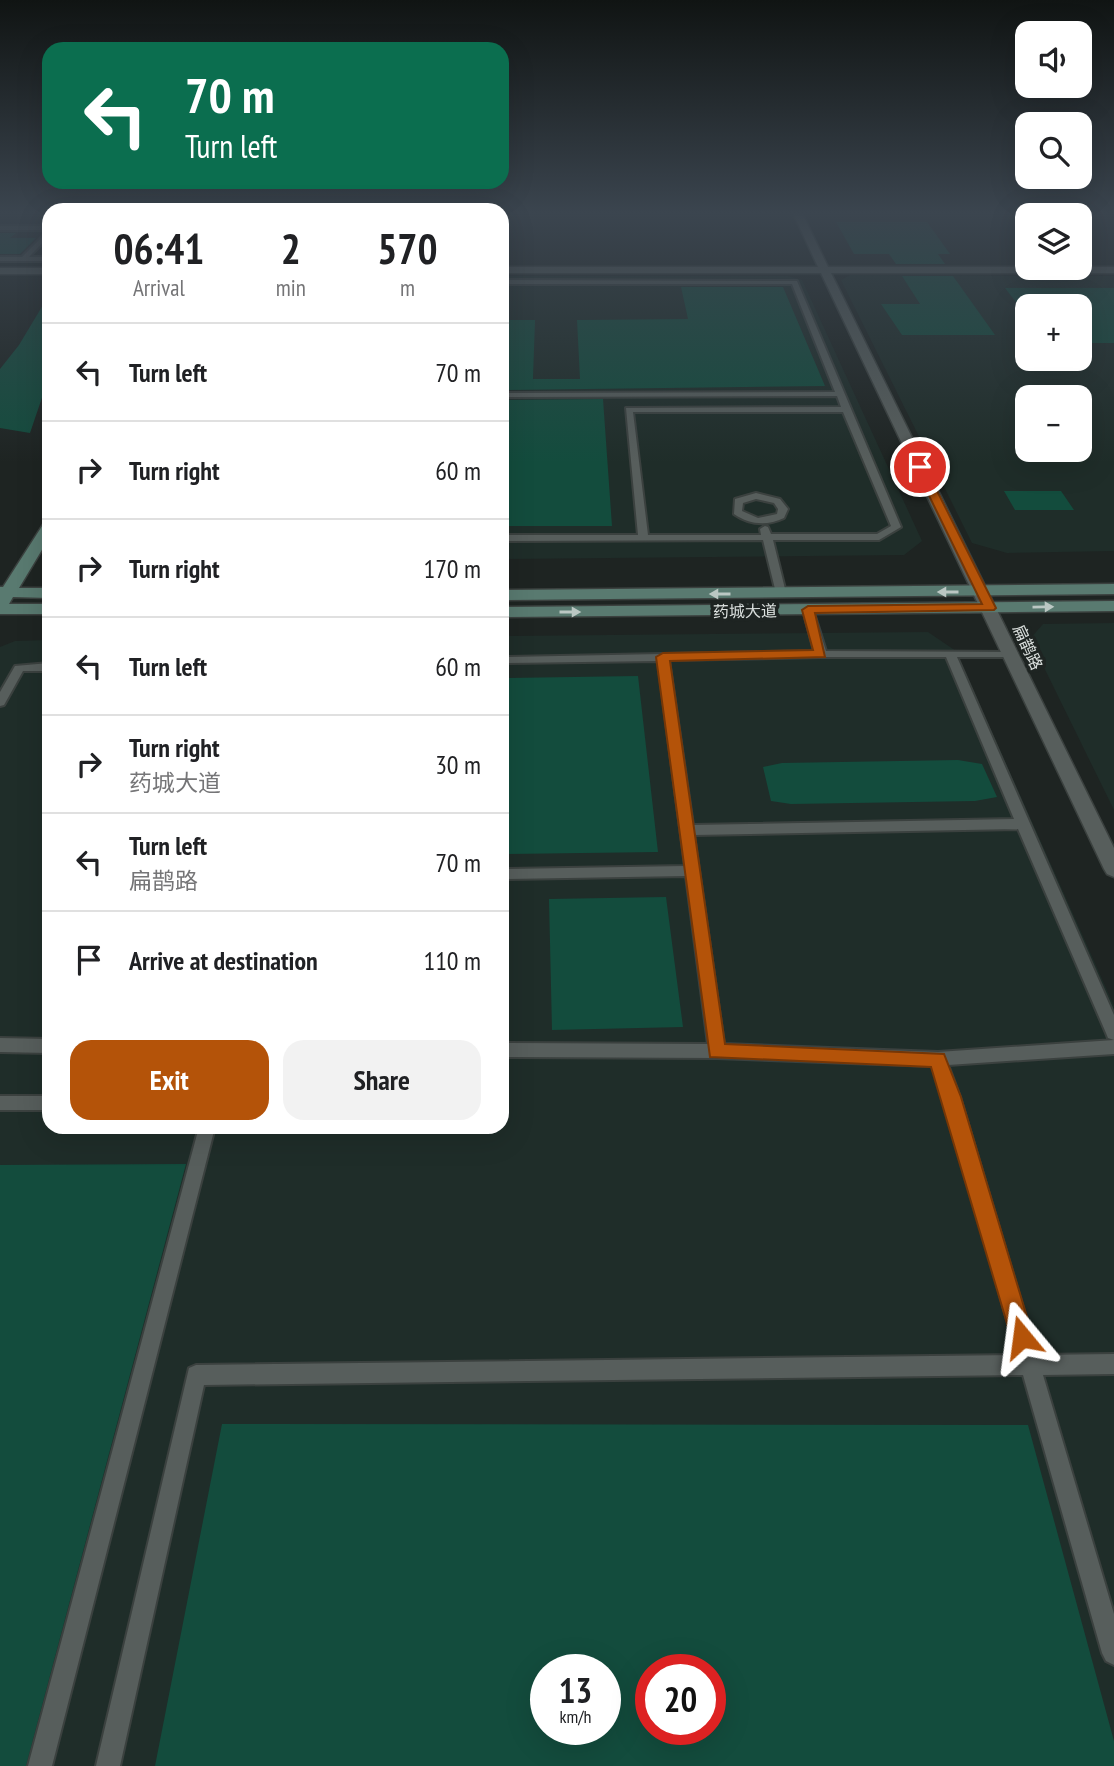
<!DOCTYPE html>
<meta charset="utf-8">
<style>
body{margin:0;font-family:"PT Sans Narrow","Noto Sans SC",sans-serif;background:#f2f2f2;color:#202124;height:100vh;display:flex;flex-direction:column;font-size:26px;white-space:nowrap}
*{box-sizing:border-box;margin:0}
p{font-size:23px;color:#757577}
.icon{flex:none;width:38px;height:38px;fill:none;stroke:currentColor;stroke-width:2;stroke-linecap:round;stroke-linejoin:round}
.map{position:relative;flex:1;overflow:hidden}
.drawer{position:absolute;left:42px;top:203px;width:467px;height:931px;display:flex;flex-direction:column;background:#fff;border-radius:21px;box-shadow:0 7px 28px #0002}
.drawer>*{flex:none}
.hud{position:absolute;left:42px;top:42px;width:467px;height:147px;border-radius:21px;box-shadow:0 7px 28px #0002;background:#0b6e4f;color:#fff;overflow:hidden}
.controls{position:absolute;left:1015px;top:21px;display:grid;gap:14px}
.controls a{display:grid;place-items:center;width:77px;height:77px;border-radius:14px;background:#fff;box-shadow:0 7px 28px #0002;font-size:35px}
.speed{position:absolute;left:530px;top:1654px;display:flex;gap:14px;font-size:35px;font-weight:700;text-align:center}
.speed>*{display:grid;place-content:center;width:91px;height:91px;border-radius:50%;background:#fff;box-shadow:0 7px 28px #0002;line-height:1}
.speed small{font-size:18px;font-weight:400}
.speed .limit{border:10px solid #d22;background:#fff;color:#111}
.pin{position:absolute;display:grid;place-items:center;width:60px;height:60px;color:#fff;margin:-30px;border:4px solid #fff;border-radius:50%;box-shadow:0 2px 7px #0007}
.me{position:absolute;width:77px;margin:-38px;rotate:344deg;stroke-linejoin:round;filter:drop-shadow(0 0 5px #0008)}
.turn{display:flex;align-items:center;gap:24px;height:147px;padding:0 28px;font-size:32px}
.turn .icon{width:91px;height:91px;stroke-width:2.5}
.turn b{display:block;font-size:49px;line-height:60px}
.eta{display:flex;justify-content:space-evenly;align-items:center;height:119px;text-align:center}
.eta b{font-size:42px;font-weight:700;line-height:49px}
.action{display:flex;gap:14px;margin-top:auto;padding:14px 28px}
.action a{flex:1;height:80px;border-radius:21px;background:#b45309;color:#fff;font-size:28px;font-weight:700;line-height:80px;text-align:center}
.action a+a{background:#f2f2f2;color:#202124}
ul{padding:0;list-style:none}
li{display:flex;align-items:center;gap:21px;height:98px;padding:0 28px;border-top:2px solid #e0e0e0}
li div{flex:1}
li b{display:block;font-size:26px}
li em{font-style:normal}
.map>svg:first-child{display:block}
.built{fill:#1f2d29;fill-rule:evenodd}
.building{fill:#134c3d;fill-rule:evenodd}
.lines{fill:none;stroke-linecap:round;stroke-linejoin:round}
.lane-casing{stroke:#3b413f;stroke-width:4}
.street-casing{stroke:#3b413f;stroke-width:3}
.secondary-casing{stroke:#3b413f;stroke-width:3}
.lane{fill:#575e5c;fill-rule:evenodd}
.street{fill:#575e5c;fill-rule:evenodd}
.secondary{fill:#597a70;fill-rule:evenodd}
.oneway{fill:#bbc7c3}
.route{fill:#b45309;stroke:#753606;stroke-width:2}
.labels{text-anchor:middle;stroke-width:7;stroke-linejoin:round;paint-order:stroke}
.far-street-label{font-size:16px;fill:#dce1df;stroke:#1e2422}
</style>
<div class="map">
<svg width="1114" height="1766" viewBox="0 0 1114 1766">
<rect width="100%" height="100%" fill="#1e2422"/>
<path class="built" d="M850,275l264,1v275l-107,2 -35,-10 -131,-263zM1027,306h53v53h-53zM1027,397h53v53h-53z
M502,276h286l14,4 120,261 -18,14 -402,4z
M1114,623v187l-84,-171 13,-15z
M928,632l28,19 158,355v760h-1114v-1119l15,-6 34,-1v487h453v-491zM546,1670h60v59h-60zM651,1670h59v59h-59z"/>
<path class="building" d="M836,222h91l23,32h-12l7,10h-49l-7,-10h-35z
M0,233h16l-6,5h26l-16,16h-20z
M902,276h51l42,59h-93l-21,-31h39z
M681,287h102l42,99 -323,4v-70h33l-2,59h47l-3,-59 111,-1z
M1005,288h109v55h-34v-37h-61z
M49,295v82l-19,56 -30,-5v-59l19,-24z
M603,399l9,127h-110v-126z
M1004,491h57l13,19h-59z
M638,676l20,176 -156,2v-176z
M958,760l24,4 15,33 -22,4 -184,3 -20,-3 -8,-34 19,-4z
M666,897l17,130 -131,3 -3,-131z
M186,1164l-160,602h-26v-601z
M222,1424l806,1 86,316v25h-959zM546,1670h60v59h-60zM651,1670h59v59h-59z"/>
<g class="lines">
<g class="lane-casing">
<path id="lane" d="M0,226h49v4h-49z
M49,230v6l-20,21h20v4h-49v-4h22z
M502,280l295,1 104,246 -22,13h-106l13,53 -5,3 -5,-3 -13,-53 -261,1v-6h136l-12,-127 215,-1 -4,-11 -335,1v-4l333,-1 -43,-108h-290zM633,412h210l48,114 -14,8h-106l-3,-7 -3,-1 -5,3 1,6h-113z
M756,493l24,6 8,10 -4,9c-17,8 -34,7 -50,-4l1,-15zM756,499l18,4 4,6 -1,5 -19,4 -16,-7 1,-8z
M808,607l5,3 13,41 190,1v4l-4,1h-55l157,358v25l-6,-2 -2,-5 -88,-204 -324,6 30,209 214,8 176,-12v14l-166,11 12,32 77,258 77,-1v20l-71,1 71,239v51l-8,-4 -4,-8 -79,-278 -819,10 -84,381h-24l93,-398 7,-3 821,-10 -73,-258 -12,-31 -215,-8 -215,-1v-14l206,1 -22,-168 -184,3v-10l183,-3 -27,-205 -156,2v-6l312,-6 -11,-41zM821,657h125l68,162 -321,6 -24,-165z
M49,663v8h-26l-19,34 -4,1v-14l15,-26z
M0,1038l49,1v14l-49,-1z
M0,1096h49v14h-49z
M199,1127h16l-163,639h-24z"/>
</g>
<g class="street-casing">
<path id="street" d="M794,215h9l25,52h286v6h-283l283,575v29l-7,-3 -3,-5 -283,-596h-319v-6h316z
M0,268h49v6h-49z"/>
</g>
<g class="secondary-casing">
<path id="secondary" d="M49,522v16l-30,50h30v10l-36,-1 -4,7h40v10h-49v-27h3l41,-64z
M1114,584v10l-612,6v-10z
M1114,601v10l-612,6v-10z"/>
</g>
<use href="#lane" class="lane"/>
<use href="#street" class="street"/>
<use href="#secondary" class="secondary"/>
</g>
<defs><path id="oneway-solid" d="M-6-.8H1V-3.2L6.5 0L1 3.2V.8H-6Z" transform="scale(1.75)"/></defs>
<g class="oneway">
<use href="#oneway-solid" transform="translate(948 592) rotate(180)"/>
<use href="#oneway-solid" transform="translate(720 594) rotate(180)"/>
<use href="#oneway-solid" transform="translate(1043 607) rotate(-1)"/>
<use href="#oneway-solid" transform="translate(570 612)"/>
</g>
<linearGradient id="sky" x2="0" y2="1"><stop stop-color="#101413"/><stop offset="0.46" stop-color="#3b454f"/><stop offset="1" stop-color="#3b454f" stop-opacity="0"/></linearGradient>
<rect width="1114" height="463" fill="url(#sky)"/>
<path class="route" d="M920,464l5,3 71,141 -2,2 -179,3 10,44 -155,4 55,383 219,10 17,43 72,240 -4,8 -7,3 -8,-3 -3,-8 -80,-270 -221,-10 -54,-400 7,-4 150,-3 -11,-40 6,-4 174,-2 -67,-137z"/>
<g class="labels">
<g class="far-street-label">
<text transform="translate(745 611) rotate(-1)" y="6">药城大道</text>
<text transform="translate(1028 647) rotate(65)" y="6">扁鹊路</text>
</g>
</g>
</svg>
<div class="controls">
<a><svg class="icon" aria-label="sound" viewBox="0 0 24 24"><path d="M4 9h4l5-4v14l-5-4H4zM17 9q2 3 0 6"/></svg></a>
<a><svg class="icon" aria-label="search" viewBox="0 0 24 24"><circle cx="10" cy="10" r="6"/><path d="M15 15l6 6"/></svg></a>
<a><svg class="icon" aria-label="layers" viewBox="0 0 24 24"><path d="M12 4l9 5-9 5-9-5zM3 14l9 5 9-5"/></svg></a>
<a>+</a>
<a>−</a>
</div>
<div class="speed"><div>13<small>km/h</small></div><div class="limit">20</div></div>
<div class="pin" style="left:920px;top:467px;background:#d93025"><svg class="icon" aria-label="arrive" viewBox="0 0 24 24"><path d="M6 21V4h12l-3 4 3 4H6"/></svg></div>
<svg class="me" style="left:1022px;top:1337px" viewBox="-20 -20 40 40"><path d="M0-17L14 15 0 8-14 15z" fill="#b45309" stroke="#fff" stroke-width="4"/></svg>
<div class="hud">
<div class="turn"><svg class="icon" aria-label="left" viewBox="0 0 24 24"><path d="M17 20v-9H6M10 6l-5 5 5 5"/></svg><div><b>70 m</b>Turn left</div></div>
</div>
<section class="drawer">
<div class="eta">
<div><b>06:41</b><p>Arrival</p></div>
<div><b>2</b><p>min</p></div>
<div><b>570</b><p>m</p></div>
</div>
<ul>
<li><svg class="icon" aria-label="left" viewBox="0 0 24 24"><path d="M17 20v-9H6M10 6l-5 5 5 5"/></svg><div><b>Turn left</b></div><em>70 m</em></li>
<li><svg class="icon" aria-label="right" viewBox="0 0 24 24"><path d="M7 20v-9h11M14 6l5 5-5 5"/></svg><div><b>Turn right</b></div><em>60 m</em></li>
<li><svg class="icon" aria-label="right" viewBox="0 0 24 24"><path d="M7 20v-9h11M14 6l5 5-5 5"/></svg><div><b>Turn right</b></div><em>170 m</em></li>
<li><svg class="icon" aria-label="left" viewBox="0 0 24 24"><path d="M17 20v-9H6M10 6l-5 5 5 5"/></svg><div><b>Turn left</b></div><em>60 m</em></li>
<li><svg class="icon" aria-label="right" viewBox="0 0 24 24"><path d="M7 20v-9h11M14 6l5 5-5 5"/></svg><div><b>Turn right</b><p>药城大道</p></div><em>30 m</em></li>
<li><svg class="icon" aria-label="left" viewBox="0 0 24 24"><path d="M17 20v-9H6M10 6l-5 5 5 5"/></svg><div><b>Turn left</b><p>扁鹊路</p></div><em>70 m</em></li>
<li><svg class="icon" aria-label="arrive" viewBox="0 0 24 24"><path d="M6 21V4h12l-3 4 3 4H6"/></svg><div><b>Arrive at destination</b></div><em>110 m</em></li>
</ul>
<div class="action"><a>Exit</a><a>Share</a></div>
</section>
</div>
